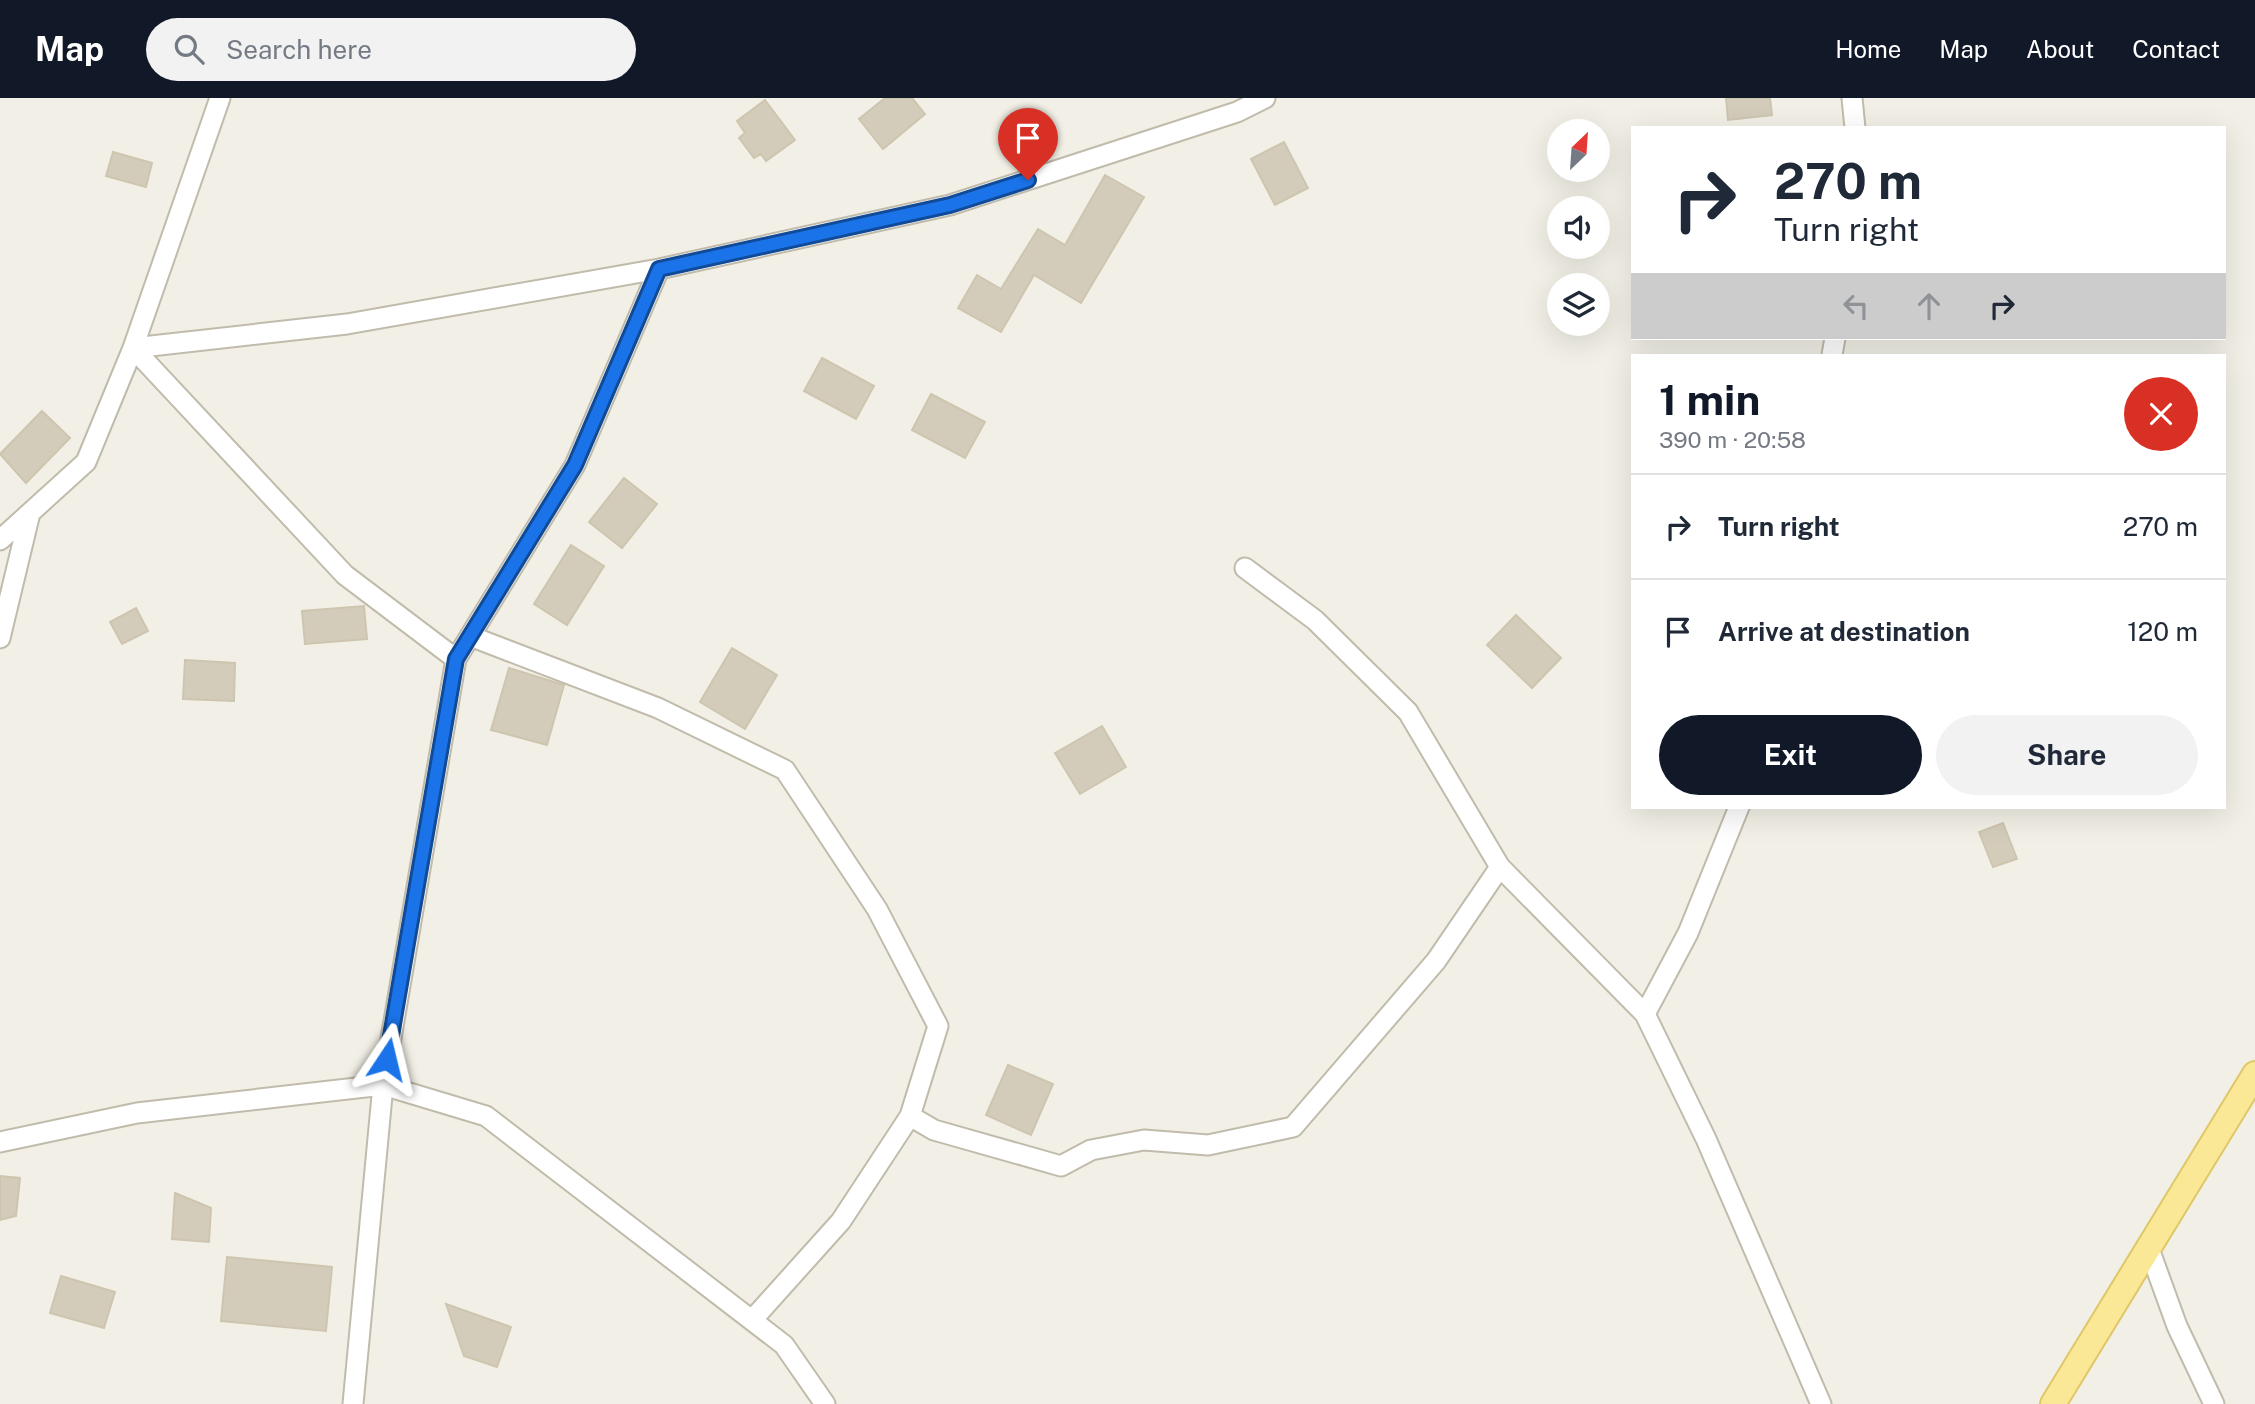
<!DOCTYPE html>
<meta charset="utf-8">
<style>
body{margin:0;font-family:"Public Sans",sans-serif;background:#f2f2f3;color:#1f2937;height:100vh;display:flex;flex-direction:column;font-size:26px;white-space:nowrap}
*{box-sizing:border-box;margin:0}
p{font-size:23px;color:#747a83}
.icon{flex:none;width:38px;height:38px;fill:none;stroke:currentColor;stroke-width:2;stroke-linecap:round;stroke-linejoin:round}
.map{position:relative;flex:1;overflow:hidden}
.panel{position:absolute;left:1631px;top:256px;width:595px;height:455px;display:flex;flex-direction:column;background:#fff;border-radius:0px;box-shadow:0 7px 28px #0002}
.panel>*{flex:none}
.top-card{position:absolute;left:1631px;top:28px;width:595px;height:214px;border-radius:0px;box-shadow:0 7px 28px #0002;background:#fff;color:#1f2937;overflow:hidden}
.needle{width:46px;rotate:25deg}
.fabs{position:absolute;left:1547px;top:21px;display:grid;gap:14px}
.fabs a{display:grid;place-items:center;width:63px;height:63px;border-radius:50%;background:#fff;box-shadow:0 7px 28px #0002;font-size:35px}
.pin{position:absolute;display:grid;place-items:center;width:60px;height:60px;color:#fff;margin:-72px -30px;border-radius:50% 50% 50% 0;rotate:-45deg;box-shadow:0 0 7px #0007}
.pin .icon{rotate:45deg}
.me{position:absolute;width:77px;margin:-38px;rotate:10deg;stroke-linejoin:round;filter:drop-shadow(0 0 5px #0008)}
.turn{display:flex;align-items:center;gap:24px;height:147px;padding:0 28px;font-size:32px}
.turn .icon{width:91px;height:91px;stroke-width:2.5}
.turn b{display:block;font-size:49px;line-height:60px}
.lanes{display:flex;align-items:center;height:66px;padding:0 28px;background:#0003;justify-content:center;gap:35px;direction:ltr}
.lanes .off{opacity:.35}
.round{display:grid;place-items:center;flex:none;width:74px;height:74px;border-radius:37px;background:#f2f2f3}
.head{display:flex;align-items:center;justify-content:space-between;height:119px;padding:0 28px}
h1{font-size:42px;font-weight:700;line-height:52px;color:#111827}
.cta{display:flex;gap:14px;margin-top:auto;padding:14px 28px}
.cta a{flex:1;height:80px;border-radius:42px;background:#111827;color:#fff;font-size:28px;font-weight:700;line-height:80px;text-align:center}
.cta a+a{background:#f2f2f3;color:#1f2937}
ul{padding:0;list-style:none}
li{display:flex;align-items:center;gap:21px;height:105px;padding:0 28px;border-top:2px solid #e0e1e3}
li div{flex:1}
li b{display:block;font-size:26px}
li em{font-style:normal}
header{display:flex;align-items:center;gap:42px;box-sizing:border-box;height:98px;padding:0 35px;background:#111827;color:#fff}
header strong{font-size:33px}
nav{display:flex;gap:38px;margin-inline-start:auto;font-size:24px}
.search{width:490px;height:63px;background:#f2f2f3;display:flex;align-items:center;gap:18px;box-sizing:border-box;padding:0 24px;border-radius:38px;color:#747a83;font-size:26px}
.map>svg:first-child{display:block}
.building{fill:#d3ccbb;stroke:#cec5af;stroke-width:2}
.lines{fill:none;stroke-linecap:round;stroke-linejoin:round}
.minor-casing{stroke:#c0bbab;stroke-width:23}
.major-casing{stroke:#dfc767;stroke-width:28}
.minor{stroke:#fff;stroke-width:19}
.major{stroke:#fae896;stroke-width:24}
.route-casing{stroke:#114b97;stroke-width:18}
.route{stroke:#1a73e8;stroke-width:12}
</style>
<header>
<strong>Map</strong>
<div class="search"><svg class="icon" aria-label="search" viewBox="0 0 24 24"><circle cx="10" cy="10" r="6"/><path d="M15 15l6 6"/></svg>Search here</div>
<nav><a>Home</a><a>Map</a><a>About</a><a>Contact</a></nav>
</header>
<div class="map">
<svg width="2255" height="1306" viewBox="0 0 2255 1306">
<rect width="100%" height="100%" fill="#f2f0e6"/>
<path class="building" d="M885,0h27l13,16 -42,35 -24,-30z
M1726,0h44l2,17 -44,5z
M765,2l30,40 -29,21 -5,-7 -7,4 -15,-20 6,-5 -8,-12z
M1284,44l24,46 -33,17 -24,-46z
M113,54l39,11 -6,24 -40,-11z
M1105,77l39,22 -63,106 -47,-28 -33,57 -43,-24 19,-33 24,14 37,-60 27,16z
M822,260l52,28 -18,33 -52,-28z
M931,296l54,28 -20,36 -53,-28z
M42,313l28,27 -44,45 -26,-29z
M624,380l33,26 -35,44 -33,-26z
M571,447l33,21 -37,59 -33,-21z
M364,508l3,33 -62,5 -3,-33z
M136,510l12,23 -26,13 -12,-22z
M1516,517l45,43 -29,30 -45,-43z
M732,550l45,27 -32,54 -45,-27z
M185,562l50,3 -1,38 -51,-2z
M509,570l55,17 -17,60 -56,-15z
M1102,628l24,41 -46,27 -25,-41z
M2003,725l14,36 -24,8 -14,-35z
M1008,967l45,19 -22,51 -45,-20z
M0,1078l20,2 -4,38 -16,4z
M175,1095l36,15 -2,34 -37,-3z
M227,1159l105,10 -6,64 -105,-10z
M61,1178l54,16 -11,36 -54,-15z
M446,1206l65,23 -14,40 -33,-11z"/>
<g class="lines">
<g class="minor-casing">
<path id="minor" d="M1852,0l3,30
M133,250l214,-24 312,-55 291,-64 287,-93 28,-14
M133,250l212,227 111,84
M1832,257l3,-17
M0,442l86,-78 47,-114 87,-250
M1245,470l70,52 93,92 92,155
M470,538l188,72 127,62 92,139 61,117 -28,90 -69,105 -88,98
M0,540l30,-125
M1645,916l43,-81 51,-126
M910,1018l24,14 127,36 30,-16 53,-10 64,5 85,-18 143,-166 64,-94 145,147 61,125 115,265
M0,1044l137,-29 246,-28 103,31 298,229 41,59
M2148,1148l29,80 37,78
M353,1306l30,-319 73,-426 119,-194 84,-196"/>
</g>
<g class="major-casing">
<path id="major" d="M2053,1306l202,-330"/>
</g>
<use href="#minor" class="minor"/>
<use href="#major" class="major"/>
</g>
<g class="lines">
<g class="route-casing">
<path id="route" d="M387,961l69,-400 119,-194 84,-196 291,-64 78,-25"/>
</g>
<use href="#route" class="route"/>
</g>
</svg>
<div class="fabs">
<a><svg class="needle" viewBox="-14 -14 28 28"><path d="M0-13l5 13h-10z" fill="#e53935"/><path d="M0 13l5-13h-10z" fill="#747a83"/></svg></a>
<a><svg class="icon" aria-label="sound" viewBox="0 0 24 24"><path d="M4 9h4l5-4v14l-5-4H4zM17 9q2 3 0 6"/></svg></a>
<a><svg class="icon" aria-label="layers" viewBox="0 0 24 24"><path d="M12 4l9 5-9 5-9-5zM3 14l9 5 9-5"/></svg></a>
</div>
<div class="pin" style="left:1028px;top:82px;background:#d93025"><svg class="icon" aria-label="arrive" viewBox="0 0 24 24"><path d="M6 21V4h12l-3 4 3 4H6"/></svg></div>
<svg class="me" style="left:387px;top:961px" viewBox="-20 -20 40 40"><path d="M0-17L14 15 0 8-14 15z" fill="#1a73e8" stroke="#fff" stroke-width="4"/></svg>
<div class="top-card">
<div class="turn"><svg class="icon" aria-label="right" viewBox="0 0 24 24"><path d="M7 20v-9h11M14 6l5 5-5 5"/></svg><div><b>270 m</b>Turn right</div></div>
<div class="lanes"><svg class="icon off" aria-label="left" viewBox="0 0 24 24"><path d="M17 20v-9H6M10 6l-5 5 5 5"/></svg><svg class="icon off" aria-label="ahead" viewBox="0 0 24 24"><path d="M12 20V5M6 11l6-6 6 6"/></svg><svg class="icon" aria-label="right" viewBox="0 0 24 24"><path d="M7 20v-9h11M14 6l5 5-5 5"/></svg></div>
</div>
<section class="panel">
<div class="head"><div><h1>1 min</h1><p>390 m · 20:58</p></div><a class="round" style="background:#d93025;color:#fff"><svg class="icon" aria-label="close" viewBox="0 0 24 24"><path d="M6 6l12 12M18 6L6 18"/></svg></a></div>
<ul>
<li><svg class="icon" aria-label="right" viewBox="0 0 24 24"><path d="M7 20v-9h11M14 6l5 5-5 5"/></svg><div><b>Turn right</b></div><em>270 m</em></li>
<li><svg class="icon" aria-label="arrive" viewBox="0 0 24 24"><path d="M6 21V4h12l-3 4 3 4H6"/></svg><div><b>Arrive at destination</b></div><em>120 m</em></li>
</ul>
<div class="cta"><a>Exit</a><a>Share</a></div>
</section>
</div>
